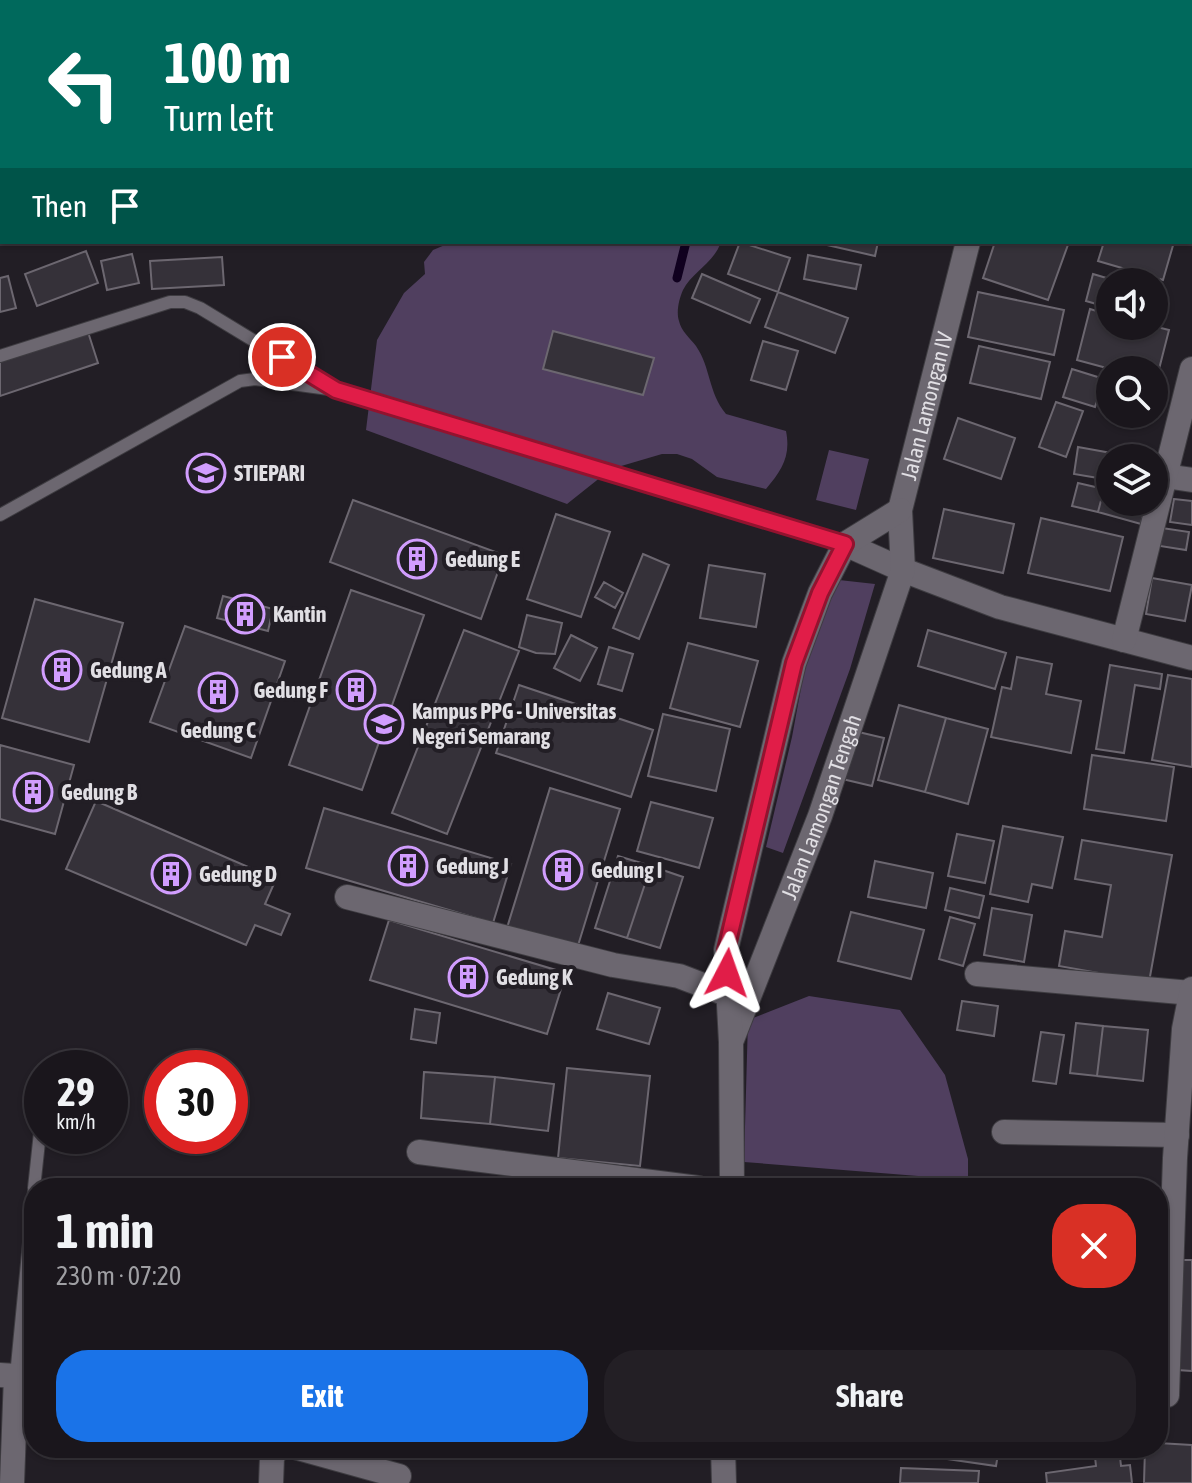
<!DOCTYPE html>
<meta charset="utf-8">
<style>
body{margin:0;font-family:"Asap Condensed",sans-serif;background:#231f25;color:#f1f3f6;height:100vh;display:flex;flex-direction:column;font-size:30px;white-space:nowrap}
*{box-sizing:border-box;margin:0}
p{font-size:26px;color:#9f9fa3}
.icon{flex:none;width:44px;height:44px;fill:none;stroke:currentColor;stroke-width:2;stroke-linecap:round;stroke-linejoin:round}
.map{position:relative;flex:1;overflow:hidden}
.panel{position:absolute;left:24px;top:1178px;width:1144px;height:280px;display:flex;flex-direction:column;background:#1a161c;border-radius:32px;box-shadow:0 2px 6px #0004,0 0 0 2px #38353b}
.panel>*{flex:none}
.banner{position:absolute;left:0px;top:0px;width:1192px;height:244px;box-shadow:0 2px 6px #0004,0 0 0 2px #38353b;background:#00695c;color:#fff;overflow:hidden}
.tools{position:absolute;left:1096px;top:268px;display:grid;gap:16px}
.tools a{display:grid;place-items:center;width:72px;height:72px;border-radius:50%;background:#1a161c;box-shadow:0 2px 6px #0004,0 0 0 2px #38353b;font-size:40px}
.speed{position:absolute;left:24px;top:1050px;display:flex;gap:16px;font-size:40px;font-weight:700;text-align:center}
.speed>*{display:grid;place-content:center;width:104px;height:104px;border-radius:50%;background:#1a161c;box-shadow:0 2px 6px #0004,0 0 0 2px #38353b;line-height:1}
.speed small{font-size:20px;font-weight:400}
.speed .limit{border:12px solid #d22;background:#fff;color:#111}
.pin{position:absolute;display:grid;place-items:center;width:68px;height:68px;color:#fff;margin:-34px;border:4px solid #fff;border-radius:50%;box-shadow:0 2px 8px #0007}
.me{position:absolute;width:88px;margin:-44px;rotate:4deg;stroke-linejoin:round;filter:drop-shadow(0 0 6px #0008)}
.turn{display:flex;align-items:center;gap:28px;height:168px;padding:0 32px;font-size:36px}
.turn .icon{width:104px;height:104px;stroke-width:2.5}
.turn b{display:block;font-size:56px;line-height:68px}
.then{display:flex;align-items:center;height:76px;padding:0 32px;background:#0003;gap:16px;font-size:30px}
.round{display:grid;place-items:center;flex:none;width:84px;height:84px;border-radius:32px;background:#231f25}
.headline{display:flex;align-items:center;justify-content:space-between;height:136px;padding:0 32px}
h1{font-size:48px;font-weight:700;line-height:60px}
.cta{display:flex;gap:16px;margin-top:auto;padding:16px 32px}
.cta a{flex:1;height:92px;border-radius:32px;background:#1a73e8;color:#fff;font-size:32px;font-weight:700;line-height:92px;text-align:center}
.cta a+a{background:#231f25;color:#f1f3f6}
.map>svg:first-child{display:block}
.green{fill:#503f5f}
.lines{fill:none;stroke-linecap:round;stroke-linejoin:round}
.stream{stroke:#10001f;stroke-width:9}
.building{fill:#353139;stroke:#6c6770;stroke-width:2}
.lane-casing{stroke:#3e3c41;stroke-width:14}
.street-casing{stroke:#3e3c41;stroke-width:26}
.lane{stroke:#6c6770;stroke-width:12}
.street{stroke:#6c6770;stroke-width:24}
.route-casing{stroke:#92132f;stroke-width:20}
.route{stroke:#e11d48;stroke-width:14}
.labels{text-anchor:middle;stroke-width:8;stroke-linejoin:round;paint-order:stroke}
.street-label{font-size:22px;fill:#e1dfe4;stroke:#221e25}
.poi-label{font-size:22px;font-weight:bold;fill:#e1dfe4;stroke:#221e25;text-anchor:start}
</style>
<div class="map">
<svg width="1192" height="1483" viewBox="0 0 1192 1483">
<rect width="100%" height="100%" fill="#221e25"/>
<path class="green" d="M0,0h802l-800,2v200z
M452,242h269c-7,21 -29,30 -38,48 -4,9 -7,22 -4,31 2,10 11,17 17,25 15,22 12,46 30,68l60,17c5,25 -4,39 -20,58l-49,-12 -25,-18 -15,-5h-15l-51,15 -44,35 -201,-74 11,-90 27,-47 21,-19 -1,-12 9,-12z
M829,450l40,9 -13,51 -40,-10z
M839,580l36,4 -25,85 -67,184 -17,-6 26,-110 21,-114z
M809,996l91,14 45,65 23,84v21l-224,-18 4,-142z"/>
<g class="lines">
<path class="stream" d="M850,0l7,2
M834,2l5,-2
M1190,52h2
M677,278l9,-36"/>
</g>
<path class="building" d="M740,242l50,16 -12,34 -50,-18z
M814,242h64l-3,14z
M995,242h74l-21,58 -65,-22z
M1104,242h70l-11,38 -65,-19z
M86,251l12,32 -61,23 -12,-32z
M132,254l7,29 -32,7 -6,-29z
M808,255l53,10 -5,24 -52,-10z
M222,257l2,28 -72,4 -2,-28z
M702,274l58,25 -10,24 -58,-25z
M1093,274l27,8h-10v26l-24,-7z
M8,276l8,32 -16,4v-34z
M778,292l70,26 -13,35 -70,-26z
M978,292l86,18 -10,45 -86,-18z
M1090,309l20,6v11h43l16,4 -13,51 -2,-11h-40l-37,-10z
M553,331l101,27 -11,37 -100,-26z
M88,332l10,31 -98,33v-35z
M763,341l35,10 -12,39 -35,-10z
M979,346l71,16 -9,37 -71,-16z
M1072,369l32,10 -9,28 -32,-10z
M1056,402l27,9 -17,46 -27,-10z
M958,418l57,20 -14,41 -57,-20z
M1078,447l61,11h-29v22l-36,-6z
M1078,483l26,6 -6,23 -26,-6z
M1104,489l6,2v11h36l-5,22 -43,-12z
M1174,499l18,2v24l-22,-3z
M353,500l151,55 -23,64 -151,-57z
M944,509l70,15 -11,49 -70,-15z
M556,514l54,18 -29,85 -54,-18z
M1041,518l82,19 -13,54 -82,-18z
M1162,528l27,4 -3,18 -26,-4z
M643,554l26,11 -30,74 -26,-11z
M709,565l56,9 -9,53 -56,-9z
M1152,578l40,7 -7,36 -39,-7z
M604,582l19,11 -8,15 -20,-11z
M351,590l73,25 -62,175 -73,-25z
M223,596l50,13 -5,22 -51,-13z
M35,599l88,24 -34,119 -87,-24z
M527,615l35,8 -7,31 -19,-1 -17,-6z
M185,626l100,35 -34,97 -101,-36z
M464,630l55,21 -72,183 -55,-21z
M928,630l78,23 -11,36 -77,-23z
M571,635l26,13 -17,33 -26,-13z
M688,643l70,18 -18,66 -70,-19z
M609,647l24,7 -11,37 -24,-7z
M1017,657l35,7 -6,30 35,7 -10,52 -80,-16 11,-50 9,2z
M1110,665l52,9 -2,15 -25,-4 -11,68 -28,-4z
M1168,675l24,4v88l-40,-7z
M519,685l134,45 -22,67 -135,-44z
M899,705l47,13 -21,74 -47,-12z
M663,714l67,15 -14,62 -68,-15z
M946,718l42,11 -20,75 -43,-12z
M850,730l34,8 -12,48 -34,-8z
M0,745l74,20 -19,69 -55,-15z
M1092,755l82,12 -8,54 -82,-12z
M550,788l70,21 -44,143 -70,-21z
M96,801l180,78 -11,25 25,10 -9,21 -26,-10 -9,20 -180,-76z
M651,802l62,16 -14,50 -62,-17z
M324,808l187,56 -18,59 -187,-55z
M1003,826l60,11 -11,51 -20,-4 -4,18 -38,-8z
M957,834l37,7 -9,42 -37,-7z
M1082,840l90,15 -23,127 -90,-16 6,-35 37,6 9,-52 -36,-6z
M618,856l33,10 -24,72 -32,-10z
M875,861l58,12 -7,35 -58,-11z
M651,866l32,11 -23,71 -33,-10z
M950,888l34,8 -5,22 -34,-8z
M992,908l40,7 -8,47 -40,-7z
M851,912l73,18 -13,49 -73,-18z
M950,917l25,7 -12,42 -24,-7z
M389,920l177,53 -19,61 -177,-54z
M608,993l52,15 -11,36 -52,-15z
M962,1001l36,5 -4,30 -37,-6z
M415,1009l25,4 -4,30 -25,-4z
M1076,1023l27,3 -6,50 -27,-3z
M1103,1026l45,4 -5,51 -46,-5z
M1041,1032l23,3 -8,49 -23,-3z
M567,1068l83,8 -10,90 -82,-8z
M424,1072l71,5 -5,47 -69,-6z
M495,1077l59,7 -6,47 -58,-7z
M1181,1260h11v111l-15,-1z
M1158,1443l34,2v38h-48l1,-35h13z
M913,1448h86l-3,18 -84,-12z
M1094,1448h25l2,18 9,-1 2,18h-85l-1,-10 50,-7z
M901,1468l78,3 -1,12h-78z"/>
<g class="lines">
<g class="lane-casing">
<path id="lane" d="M0,356l170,-54h15l15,6 130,79
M0,515l240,-134 15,-2 81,11 509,154
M34,1188l7,-65
M16,1376l18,-185"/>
</g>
<g class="street-casing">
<g id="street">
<path d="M657,2l2,-2"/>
<path d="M1165,476l27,4"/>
<path d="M845,544l58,26 97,37 192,51"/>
<path d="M1124,640l68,-271"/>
<path d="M347,897l266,68 66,11 50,19"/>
<path d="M977,974l215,19"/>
<path id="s1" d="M731,1042l89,-226 83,-246 -3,-60 68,-268"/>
<path d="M1004,1132l173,3"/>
<path d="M419,1152l279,36"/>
<path d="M732,1188l-1,-146 -5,-92 68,-287 26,-70 25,-49 55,-34"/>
<path d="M0,1375l16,1 -4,107"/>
<path d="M1167,1395l8,-237 9,-129 8,-40"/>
<path d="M298,1448l101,28"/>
<path d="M723,1448l1,35"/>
<path d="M271,1483l1,-26 6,-9"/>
</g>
</g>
<use href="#lane" class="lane"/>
<use href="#street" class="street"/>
</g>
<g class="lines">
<g class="route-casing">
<path id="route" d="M282,357l54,33 509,154 -25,49 -26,70 -68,287 1,23"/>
</g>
<use href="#route" class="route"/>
</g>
<defs>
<g id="university-ring" transform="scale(2)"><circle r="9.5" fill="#221e25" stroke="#d19dfe" stroke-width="1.5"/><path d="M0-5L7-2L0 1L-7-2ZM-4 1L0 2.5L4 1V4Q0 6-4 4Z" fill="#d19dfe"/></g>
<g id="building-ring" transform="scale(2)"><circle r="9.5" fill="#221e25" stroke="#d19dfe" stroke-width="1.5"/><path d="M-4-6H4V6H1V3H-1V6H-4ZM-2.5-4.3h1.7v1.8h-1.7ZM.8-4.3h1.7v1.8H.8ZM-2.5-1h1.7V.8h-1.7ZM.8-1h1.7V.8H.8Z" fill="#d19dfe"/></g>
</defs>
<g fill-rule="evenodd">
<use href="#university-ring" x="206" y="473"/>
<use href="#building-ring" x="417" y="559"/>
<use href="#building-ring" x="245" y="614"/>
<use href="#building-ring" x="62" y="670"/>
<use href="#building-ring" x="356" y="690"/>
<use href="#building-ring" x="218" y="692"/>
<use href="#university-ring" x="384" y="724"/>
<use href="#building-ring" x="33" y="792"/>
<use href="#building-ring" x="408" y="866"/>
<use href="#building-ring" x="563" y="870"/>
<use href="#building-ring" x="171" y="874"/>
<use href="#building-ring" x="468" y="977"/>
</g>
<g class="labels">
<g class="street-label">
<text dy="8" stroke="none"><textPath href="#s1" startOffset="670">Jalan Lamongan IV</textPath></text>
<text dy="8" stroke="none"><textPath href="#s1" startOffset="252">Jalan Lamongan Tengah</textPath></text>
</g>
<g class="poi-label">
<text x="234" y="481">STIEPARI</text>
<text x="445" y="567">Gedung E</text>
<text x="273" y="622">Kantin</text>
<text x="90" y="678">Gedung A</text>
<text x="328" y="698" text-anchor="end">Gedung F</text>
<text x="412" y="719">Kampus PPG - Universitas<tspan x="412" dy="25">Negeri Semarang</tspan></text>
<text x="218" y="738" text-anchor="middle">Gedung C</text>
<text x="61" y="800">Gedung B</text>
<text x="436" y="874">Gedung J</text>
<text x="591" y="878">Gedung I</text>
<text x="199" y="882">Gedung D</text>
<text x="496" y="985">Gedung K</text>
</g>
</g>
</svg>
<div class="tools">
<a><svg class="icon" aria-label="sound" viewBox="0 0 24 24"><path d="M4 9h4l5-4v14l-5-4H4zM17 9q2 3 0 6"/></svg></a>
<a><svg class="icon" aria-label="search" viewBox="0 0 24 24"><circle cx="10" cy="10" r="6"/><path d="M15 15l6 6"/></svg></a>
<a><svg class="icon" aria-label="layers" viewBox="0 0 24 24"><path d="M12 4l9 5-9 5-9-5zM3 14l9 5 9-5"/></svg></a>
</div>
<div class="speed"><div>29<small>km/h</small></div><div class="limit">30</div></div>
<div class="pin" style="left:282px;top:357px;background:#d93025"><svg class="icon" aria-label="arrive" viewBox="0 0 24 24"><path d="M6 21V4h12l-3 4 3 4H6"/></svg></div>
<svg class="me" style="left:727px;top:973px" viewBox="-20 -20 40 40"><path d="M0-17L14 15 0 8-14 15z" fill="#e11d48" stroke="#fff" stroke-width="4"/></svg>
<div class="banner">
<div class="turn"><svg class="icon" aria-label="left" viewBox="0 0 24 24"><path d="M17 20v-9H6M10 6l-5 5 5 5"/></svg><div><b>100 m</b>Turn left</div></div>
<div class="then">Then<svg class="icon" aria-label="arrive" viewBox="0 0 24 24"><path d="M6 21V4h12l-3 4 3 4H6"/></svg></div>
</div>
<section class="panel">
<div class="headline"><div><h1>1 min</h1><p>230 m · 07:20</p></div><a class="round" style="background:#d93025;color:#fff"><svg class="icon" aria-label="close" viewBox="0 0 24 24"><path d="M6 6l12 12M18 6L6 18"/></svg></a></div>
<div class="cta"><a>Exit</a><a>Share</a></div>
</section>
</div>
